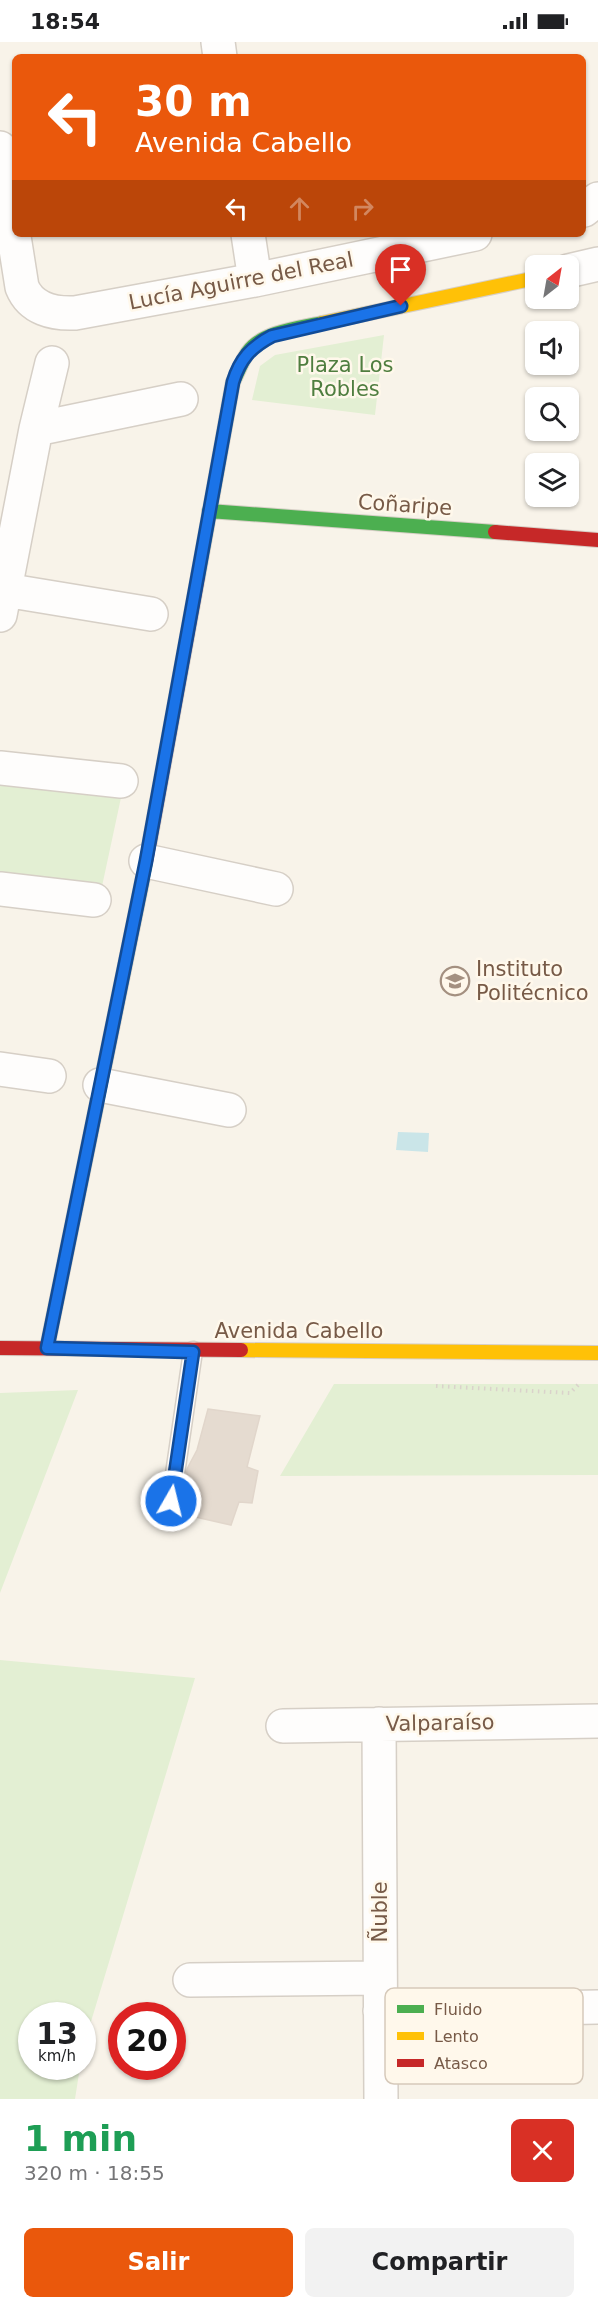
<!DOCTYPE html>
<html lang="es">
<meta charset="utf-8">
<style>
body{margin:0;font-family:"DejaVu Sans",sans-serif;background:#f2f2f2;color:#202124;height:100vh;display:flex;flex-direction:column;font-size:22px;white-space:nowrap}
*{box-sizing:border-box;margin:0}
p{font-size:20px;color:#757577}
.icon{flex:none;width:33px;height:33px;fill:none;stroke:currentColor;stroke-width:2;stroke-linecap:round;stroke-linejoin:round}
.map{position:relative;height:2057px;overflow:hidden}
.sheet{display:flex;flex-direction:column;background:#fff;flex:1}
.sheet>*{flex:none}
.top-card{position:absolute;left:12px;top:12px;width:574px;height:183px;border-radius:9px;box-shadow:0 2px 4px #0004;background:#ea580c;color:#fff;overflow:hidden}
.needle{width:39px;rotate:31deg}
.tools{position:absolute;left:525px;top:213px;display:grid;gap:12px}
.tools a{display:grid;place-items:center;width:54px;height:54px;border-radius:9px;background:#fff;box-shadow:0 2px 4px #0004;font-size:30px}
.speed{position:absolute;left:18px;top:1960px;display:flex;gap:12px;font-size:30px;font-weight:700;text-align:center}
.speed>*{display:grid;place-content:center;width:78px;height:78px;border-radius:50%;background:#fff;box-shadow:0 2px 4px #0004;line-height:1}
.speed small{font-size:15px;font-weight:400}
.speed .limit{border:9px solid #d22;background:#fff;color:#111}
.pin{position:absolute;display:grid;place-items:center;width:51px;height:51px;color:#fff;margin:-62px -26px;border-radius:50% 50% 50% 0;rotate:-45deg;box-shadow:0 0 6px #0007}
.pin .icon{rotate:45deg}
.me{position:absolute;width:66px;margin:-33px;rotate:8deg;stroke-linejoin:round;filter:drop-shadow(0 0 4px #0008)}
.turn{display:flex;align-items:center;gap:21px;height:126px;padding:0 24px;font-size:27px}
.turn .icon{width:78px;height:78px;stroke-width:2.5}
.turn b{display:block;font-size:42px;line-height:51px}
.lanes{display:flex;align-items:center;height:57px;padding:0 24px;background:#0003;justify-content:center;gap:30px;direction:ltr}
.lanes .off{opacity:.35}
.round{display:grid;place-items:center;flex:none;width:63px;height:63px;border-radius:9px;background:#f2f2f2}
.headline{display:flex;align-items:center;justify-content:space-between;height:102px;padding:0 24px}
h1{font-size:36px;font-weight:800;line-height:45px;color:#1e9e55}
.primary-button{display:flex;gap:12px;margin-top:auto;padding:12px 24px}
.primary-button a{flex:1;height:69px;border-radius:9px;background:#ea580c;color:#fff;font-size:24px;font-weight:800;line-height:69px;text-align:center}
.primary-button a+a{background:#f2f2f2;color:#202124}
.status{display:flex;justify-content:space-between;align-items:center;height:42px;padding:0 30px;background:#fff;direction:ltr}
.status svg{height:16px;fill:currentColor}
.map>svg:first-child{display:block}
.green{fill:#e3efd3}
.water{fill:#cae5e8}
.building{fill:#e5dbd0;stroke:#e1d6cb;stroke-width:1.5}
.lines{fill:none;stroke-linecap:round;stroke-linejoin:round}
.lane-casing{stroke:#d6cfc6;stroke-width:21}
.street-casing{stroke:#d6cfc6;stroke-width:36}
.fast-casing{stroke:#d7cfc6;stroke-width:16}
.slow-casing{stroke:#d7cfc6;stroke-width:16}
.jam-casing{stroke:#d7cfc6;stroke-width:16}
.path{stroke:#dad2cb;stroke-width:4;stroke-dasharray:1.5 4.5;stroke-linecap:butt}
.lane{stroke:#fefdfc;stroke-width:18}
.street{stroke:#fefdfc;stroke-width:33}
.fast{stroke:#4caf50;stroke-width:14}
.slow{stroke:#ffc107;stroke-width:14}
.jam{stroke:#c62828;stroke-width:14}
.route-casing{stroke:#114b97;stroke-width:15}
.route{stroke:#1a73e8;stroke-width:10}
.labels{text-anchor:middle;stroke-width:5;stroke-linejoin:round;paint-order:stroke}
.street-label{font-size:21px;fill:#775a47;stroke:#fff8eb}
.park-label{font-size:21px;fill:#4f7e3f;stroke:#fff8eb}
.poi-label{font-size:21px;fill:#775a47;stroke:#fff8eb;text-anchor:start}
.key{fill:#fff8eb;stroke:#d6c9ba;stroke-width:1.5}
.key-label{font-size:16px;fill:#775a47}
</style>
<div class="status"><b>18:54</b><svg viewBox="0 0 49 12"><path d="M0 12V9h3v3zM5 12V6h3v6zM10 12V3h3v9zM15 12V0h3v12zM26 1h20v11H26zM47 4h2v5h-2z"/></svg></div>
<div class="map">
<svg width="598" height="2057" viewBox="0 0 598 2057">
<rect width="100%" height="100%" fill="#f8f3e9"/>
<path class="green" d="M384,293l-9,80 -123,-15 8,-34 15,-11z
M0,737l122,14 -21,98 -101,-10z
M334,1342h264v91l-318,1z
M78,1348l-78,203v-200z
M0,1618l195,18 -112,370 -1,-32h-50v51h48l-5,32h-75z"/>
<path class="water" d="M398,1090l31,1 -1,19 -32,-2z"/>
<path class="building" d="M208,1367l52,7 -13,51 11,4 -6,32 -13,-1 -8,23 -49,-11 5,-45 10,-19z"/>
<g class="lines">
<g class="lane-casing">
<path id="lane" d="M171,1459l22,-150"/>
</g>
<g class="street-casing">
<path id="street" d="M218,0l2,15
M0,106l22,139c9,22 31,27 53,26l180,-33 220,-46
M584,168l14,-11
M248,192l7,46
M568,229l30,-7
M36,387l145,-30
M5,548l146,24
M0,573l36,-186 16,-66
M0,726l121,13
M146,819l130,28
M0,847l94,11
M0,1027l49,7
M100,1043l129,25
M379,1682l2,375
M283,1684l315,-5
M190,1938l190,-2
M380,1969l218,-4"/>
</g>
<g class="fast-casing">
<path id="fast" d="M209,469l286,21
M198,534l35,-194c5,-10 9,-21 15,-30 14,-20 51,-24 74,-29
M47,1306l99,-486"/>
</g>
<g class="slow-casing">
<path id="slow" d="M322,281l214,-45
M241,1308l357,3"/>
</g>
<g class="jam-casing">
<path id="jam" d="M495,490l103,8
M146,820l52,-286
M0,1306l241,2"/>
</g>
<path class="path" d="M436,1344l134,7 8,-8"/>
<use href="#lane" class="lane"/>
<use href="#street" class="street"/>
<use href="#fast" class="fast"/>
<use href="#slow" class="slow"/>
<use href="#jam" class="jam"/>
</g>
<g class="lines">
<g class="route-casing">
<path id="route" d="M171,1459l22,-149 -146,-4 99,-487 87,-479c7,-23 18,-35 39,-46l129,-30"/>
</g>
<use href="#route" class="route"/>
</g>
<defs>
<g id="school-ring" transform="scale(1.5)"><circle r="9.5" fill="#fff8eb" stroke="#a49080" stroke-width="1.5"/><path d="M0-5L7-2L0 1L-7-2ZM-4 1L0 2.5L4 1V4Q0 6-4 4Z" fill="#a49080"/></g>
</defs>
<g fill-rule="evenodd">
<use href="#school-ring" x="455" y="939"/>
</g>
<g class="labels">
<g class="street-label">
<text transform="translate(241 239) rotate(-11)" y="7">Lucía Aguirre del Real</text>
<text transform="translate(405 463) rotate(4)" y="7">Coñaripe</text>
<text x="299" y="1296">Avenida Cabello</text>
<text transform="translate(440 1681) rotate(-1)" y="7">Valparaíso</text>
<text transform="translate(380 1870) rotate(-90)" y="7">Ñuble</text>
</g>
<g class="park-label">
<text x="345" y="330">Plaza Los<tspan x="345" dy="24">Robles</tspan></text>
</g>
<g class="poi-label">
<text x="476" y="934">Instituto<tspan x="476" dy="24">Politécnico</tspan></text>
</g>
</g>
<rect x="385" y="1946" width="198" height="96" rx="9" class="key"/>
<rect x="397" y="1963" width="27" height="8" fill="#4caf50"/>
<rect x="397" y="1990" width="27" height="8" fill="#ffc107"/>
<rect x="397" y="2017" width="27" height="8" fill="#c62828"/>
<g class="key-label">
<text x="434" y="1973">Fluido</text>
<text x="434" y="2000">Lento</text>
<text x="434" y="2027">Atasco</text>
</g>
</svg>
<div class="tools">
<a><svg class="needle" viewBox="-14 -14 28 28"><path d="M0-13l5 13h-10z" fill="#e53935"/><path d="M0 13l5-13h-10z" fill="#757577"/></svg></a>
<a><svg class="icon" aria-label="sound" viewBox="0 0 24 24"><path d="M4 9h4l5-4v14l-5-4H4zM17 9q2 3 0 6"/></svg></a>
<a><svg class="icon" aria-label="search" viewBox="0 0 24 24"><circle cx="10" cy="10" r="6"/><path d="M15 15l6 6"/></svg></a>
<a><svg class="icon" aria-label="layers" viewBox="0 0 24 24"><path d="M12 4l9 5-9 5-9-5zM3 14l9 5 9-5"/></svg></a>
</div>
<div class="speed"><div>13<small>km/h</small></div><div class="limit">20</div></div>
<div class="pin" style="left:401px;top:264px;background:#d93025"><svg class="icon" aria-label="arrive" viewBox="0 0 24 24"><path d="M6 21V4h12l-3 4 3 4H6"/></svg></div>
<svg class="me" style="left:171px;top:1459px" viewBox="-20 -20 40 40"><circle r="17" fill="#1a73e8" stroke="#fff" stroke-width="3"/><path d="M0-11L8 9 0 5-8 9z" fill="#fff"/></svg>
<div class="top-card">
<div class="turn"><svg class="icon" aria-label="left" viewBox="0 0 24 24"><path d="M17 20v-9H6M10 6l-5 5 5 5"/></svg><div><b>30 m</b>Avenida Cabello</div></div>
<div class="lanes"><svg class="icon" aria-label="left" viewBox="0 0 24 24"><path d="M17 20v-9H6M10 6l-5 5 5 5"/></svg><svg class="icon off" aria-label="ahead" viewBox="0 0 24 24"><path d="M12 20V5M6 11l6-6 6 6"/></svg><svg class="icon off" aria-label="right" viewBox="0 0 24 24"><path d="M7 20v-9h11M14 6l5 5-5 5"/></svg></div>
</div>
</div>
<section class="sheet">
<div class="headline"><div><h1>1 min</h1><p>320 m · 18:55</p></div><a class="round" style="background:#d93025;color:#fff"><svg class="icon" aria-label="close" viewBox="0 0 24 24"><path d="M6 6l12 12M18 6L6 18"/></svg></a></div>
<div class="primary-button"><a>Salir</a><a>Compartir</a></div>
</section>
